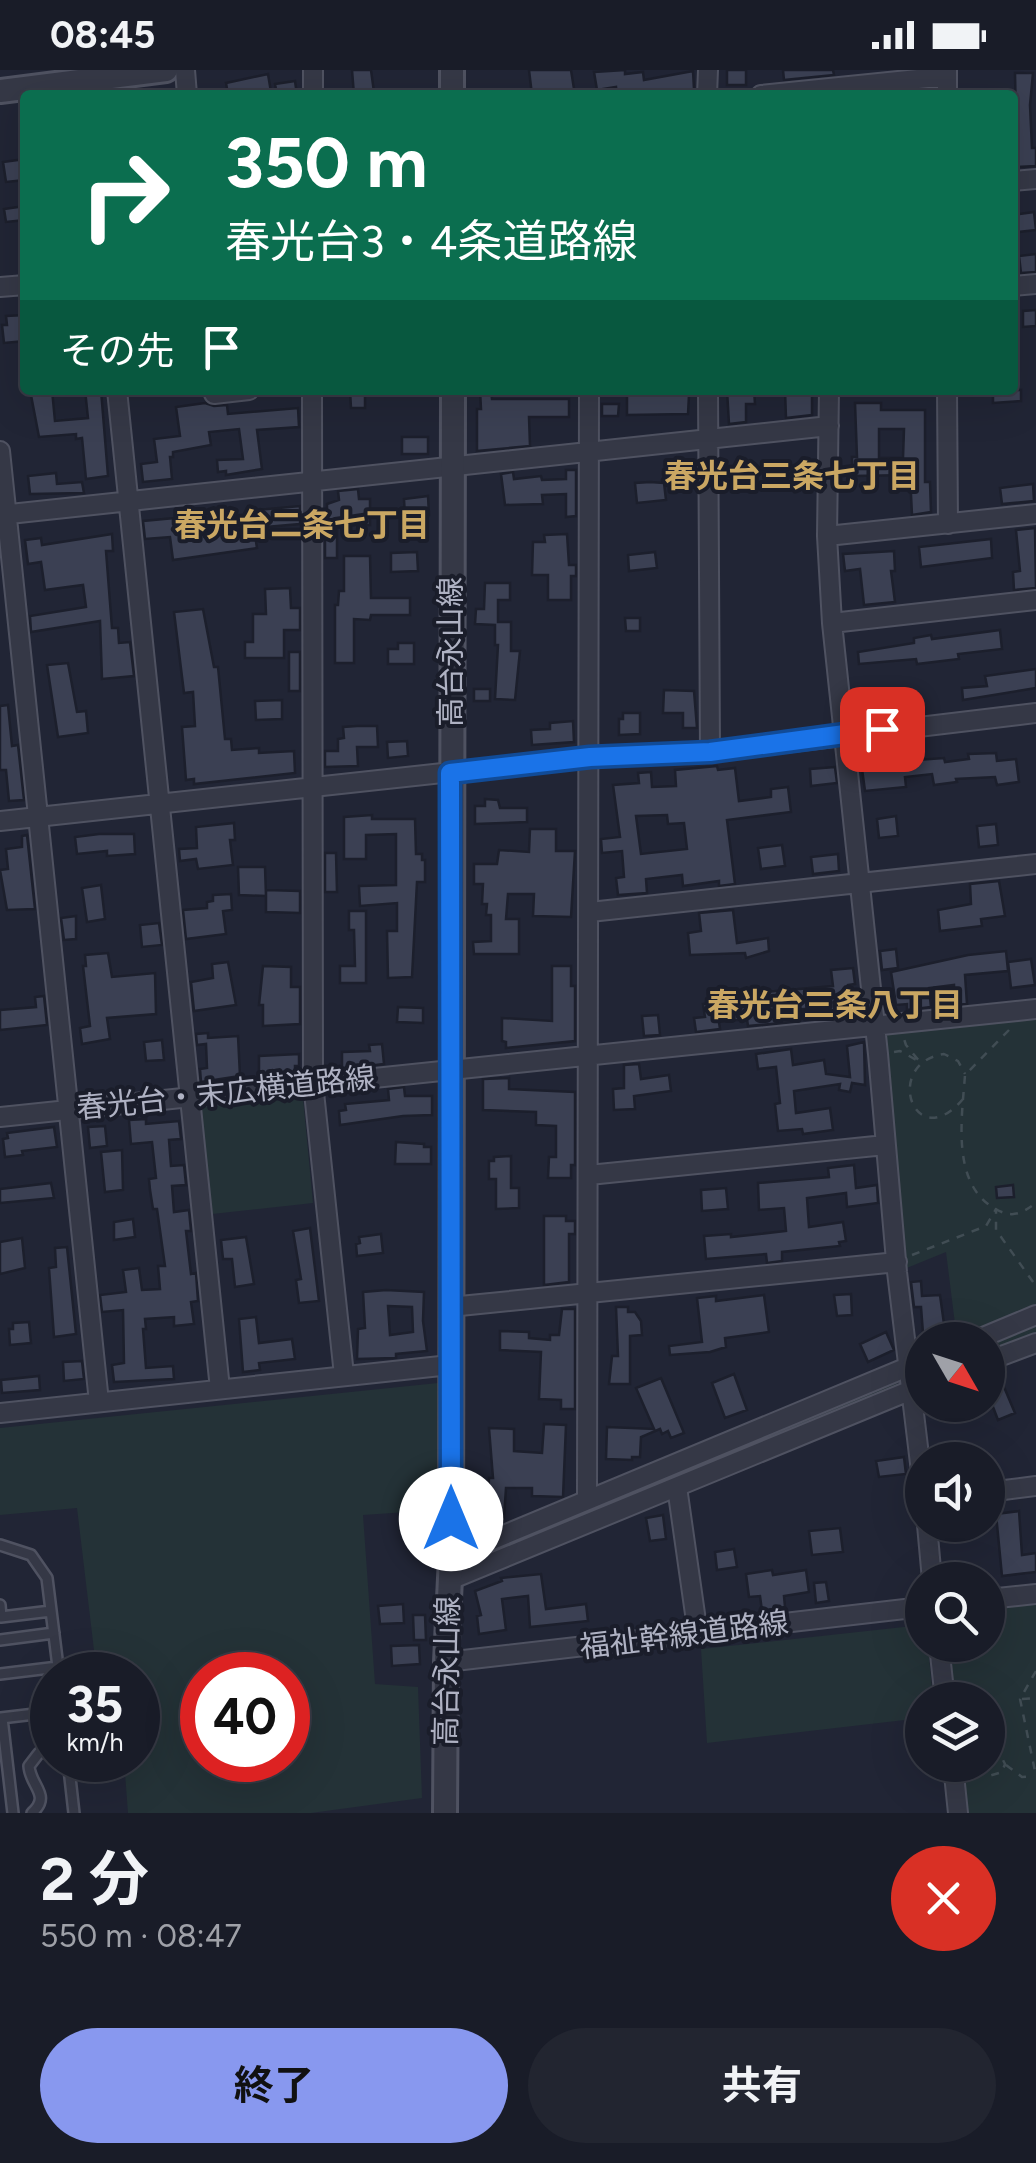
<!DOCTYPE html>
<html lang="ja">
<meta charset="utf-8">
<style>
body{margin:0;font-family:Figtree,"Noto Sans JP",sans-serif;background:#222530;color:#f1f3f6;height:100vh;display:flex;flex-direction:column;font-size:38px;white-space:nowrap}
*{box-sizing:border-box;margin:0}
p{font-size:32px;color:#9fa1a8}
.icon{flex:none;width:55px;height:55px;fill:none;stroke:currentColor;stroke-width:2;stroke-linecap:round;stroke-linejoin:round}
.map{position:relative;height:1743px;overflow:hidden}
.side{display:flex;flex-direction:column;background:#191c28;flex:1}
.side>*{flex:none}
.banner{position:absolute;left:20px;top:20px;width:998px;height:305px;border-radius:10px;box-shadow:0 10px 40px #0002,0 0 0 2px #373a45;background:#0b6e4f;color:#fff;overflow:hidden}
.needle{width:65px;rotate:129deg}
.fabs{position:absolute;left:905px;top:1252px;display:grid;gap:20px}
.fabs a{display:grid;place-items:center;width:100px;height:100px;border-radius:50%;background:#191c28;box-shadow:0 10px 40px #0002,0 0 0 2px #373a45;font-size:50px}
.speed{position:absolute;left:30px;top:1582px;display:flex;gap:20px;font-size:50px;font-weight:700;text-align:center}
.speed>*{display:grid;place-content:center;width:130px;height:130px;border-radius:50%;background:#191c28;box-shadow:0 10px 40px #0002,0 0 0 2px #373a45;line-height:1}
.speed small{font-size:25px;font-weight:400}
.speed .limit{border:15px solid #d22;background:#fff;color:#111}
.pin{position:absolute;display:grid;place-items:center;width:85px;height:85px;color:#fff;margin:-42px;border-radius:20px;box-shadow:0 5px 15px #0006}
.me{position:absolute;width:110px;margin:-55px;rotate:0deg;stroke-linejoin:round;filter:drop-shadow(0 0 8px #0008)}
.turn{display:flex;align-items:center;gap:35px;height:210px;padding:0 40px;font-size:45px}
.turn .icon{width:130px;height:130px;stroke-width:2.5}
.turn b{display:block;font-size:70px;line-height:85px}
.then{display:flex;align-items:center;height:95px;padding:0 40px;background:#0003;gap:20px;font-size:38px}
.round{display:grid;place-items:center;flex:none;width:105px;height:105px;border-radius:52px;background:#222530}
.summary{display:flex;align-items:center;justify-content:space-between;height:170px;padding:0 40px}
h1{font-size:60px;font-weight:700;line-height:75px}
.button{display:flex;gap:20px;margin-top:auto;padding:20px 40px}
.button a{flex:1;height:115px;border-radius:60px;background:#8898ef;color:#111;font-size:40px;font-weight:700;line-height:115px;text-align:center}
.button a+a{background:#222530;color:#f1f3f6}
.status{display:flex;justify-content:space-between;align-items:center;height:70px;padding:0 50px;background:#191c28;direction:ltr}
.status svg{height:28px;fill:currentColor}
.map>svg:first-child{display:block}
.green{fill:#243237;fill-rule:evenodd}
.building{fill:#3b4053;stroke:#1c1f2c;stroke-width:2.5;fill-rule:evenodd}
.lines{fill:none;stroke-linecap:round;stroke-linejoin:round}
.service-casing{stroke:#4f5261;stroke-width:14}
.minor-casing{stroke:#4f5261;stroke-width:22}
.tertiary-casing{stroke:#4f5261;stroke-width:28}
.path{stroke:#414d54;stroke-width:2.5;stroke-dasharray:8 8;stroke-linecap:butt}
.service{stroke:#353846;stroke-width:9}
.minor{stroke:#353846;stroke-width:18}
.tertiary{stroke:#353846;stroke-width:22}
.route-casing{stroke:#114b97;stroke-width:25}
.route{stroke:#1a73e8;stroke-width:18}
.labels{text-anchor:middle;stroke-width:8;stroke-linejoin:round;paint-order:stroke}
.street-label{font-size:30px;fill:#afb2c3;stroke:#1a1d2a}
.neighbourhood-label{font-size:32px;font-weight:bold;fill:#caa763;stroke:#1a1d2a}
</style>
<div class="status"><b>08:45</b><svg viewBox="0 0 49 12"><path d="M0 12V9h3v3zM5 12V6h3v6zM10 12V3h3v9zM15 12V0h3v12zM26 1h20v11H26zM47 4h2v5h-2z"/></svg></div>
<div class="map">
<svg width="1036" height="1743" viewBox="0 0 1036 1743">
<rect width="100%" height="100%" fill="#212535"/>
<path class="green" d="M1036,939v306l-60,25h-19l-11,-88 -49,20 -22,-247z
M303,1028l10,105 -101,11 -11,-107z
M1036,1251v17l-48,21v-17z
M890,1312l7,1 2,7 -436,185 -3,-17z
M438,1313l-1,127 -74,5 12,169 43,3 4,111 -111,15h-183l-4,-53h14v-85h-41l-20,-167 -77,7v-87zM288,1605v85h-86v-85z
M1036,1525v218h-78l-5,-48h35v-65h-43l-6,-55h49v-45z
M922,1555v20h6l5,55h-11v18l-215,25 -6,-94z"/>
<path class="building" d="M352,0h19l3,22 -20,3z
M529,0h42l4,25h-43z
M625,0v4l18,-2 1,8 49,-9 1,18 -61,6h-16l-1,-8 -19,3 -3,-18z
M727,0h19v15h-19z
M783,0h50l1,5 -50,5z
M1015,3h18l-3,32 2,43h4v18l-19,1z
M268,4l3,18 -43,3 -2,-12z
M295,11l2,14h-20l-2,-11z
M25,89v21l-19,2 -3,-20z
M25,136v14l-19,2 -2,-13z
M1034,142l2,18 -18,2v-3h-6v-14z
M1036,184v18l-15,1 -2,-17z
M1036,240v16l-13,1v-16z
M25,245v26l-21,2 -2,-18h5l-1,-9z
M30,320h22l3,31 33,-3 -3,-28h16l7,86 -22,3 -4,-41 -6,1v-5l-37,3z
M350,320h15v18h-14z
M480,320h11l1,9h77v18h-40l1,29 -53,5v-42h4z
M672,320h12v5h5l-1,19 -61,1v-20l45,-1z
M727,320h27l1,14h-9v18l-17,2z
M785,320h27v25l-26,3z
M993,320h28v11l-28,2z
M205,333l9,3 13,-1 1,9 70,-6 1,19 -42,3 5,39 -36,6v-4l-8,1 -1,-12 26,-1 -4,-30 -30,3 2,13 -38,7v5h-3l2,22 -29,3 -2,-18 16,-2 -3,-23 26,-3 -4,-29z
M855,333h26v7h44v72h5l1,30 -19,3 -2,-40 -58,1v-19h5zM879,359h25l-1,29h-24z
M602,334h17l-1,12h-16z
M402,367h26v17h-26z
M566,400h10v46l-10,1v-23l-24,1 1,9 -38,1 -4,-31 12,-2 1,7 27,-3 1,4 24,-1z
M56,403l1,11 25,-2 2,11 -54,1 -2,-18z
M650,412l14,1 2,17 -29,3 -2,-20z
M1033,414l1,17 -32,3 -2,-16z
M358,419l1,10h11v26h-43v-21l12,-4 -1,-9z
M428,426l1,19 -24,2 -1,-18z
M300,436v18l-46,4 3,20 -84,12 -3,-23 -25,2 -2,-18 53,-5 2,19 21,-2 29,-5 -1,-17z
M1035,458l1,60 -22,2 -1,-18 7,-1 -4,-41z
M325,460h12v28h-12z
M112,464l1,17h-7l6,77h6l1,15 11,-1 4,34 -32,3 -2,-58 -69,11 -1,-16 56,-9 -3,-22 -38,5 -4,-28 -13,2 -3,-24 16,-2 1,7z
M567,464l2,31h7v11h-5v24h-23v-25h-16l1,-33h12l-1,-7z
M991,469l1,19 -71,9 -2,-20z
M894,481l1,20h-4l4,31 -31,3 -4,-36 -15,2 -2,-17z
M417,482l1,19 -27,1v-19z
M655,482l2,16 -28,3 -1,-16z
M344,486h26l1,42h39v17h-39l-1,5 -16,-1v44h-19v-58h3l1,-14h5z
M485,513h25v17h-12v22h13v29h9l-5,49 -20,-1 3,-54h-3v-20l-20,-1 1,-15h8z
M290,518l1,20h9v22h-16v28h-39v-16h8v-28h13l-1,-25z
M203,539l11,58h4l7,72h6l1,11 27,-2v5l35,-2 1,22 -101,11v-5l-8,1 -4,-53 13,-1 -2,-34 -9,1 -10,-81z
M625,548h15v13h-14z
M1000,560l2,19 -44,5 1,5 -42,5 -1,-5 -57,5 -1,-12 56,-9v-5l17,-3 1,4z
M398,573h16v21h-26v-15h10z
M289,582h11v39h-11z
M68,593l9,49 9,-1 2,22 -30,4 -11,-72z
M1036,599v19l-73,12 -1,-12 25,-2 -2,-10z
M474,619h16v12h-16z
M664,620l30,1 3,37h-14v-15h-20z
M282,630v19l-26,1 -1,-19z
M8,635l4,41 6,-1 6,55 -15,1 -3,-31h-6v-64z
M623,643h17v21l-21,1v-16h4z
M573,651l1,21 -42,3 -1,-15 19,-1v-6z
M357,656h20l1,21h-21l1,19 -33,1v-16h13v-12l6,-1 -1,-11z
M407,671l1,15 -20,2 -1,-16z
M996,683l1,8 19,-2 3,23 -22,3 -2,-8 -39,2 1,3 -23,3 -2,-11 -27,3 1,10 -41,4 -3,-22 41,-8 41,-3 1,4 24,-3 -1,-5z
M717,696l1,4 17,-2 4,33 32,-4v-8l17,-2 3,25 -64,8 8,64 -16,2v-5l-36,5 -1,-11 -36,4 1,14 -29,2 -2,-17 8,-1 -2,-26 -20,2 -1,-14 19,-2 -7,-52 26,-2 -1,-10 13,-1 1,15 24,-1 -1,-16zM667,745l1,9 16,-1 3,26 -46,5 -5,-38z
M835,697l2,16 -26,3 -1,-17z
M485,729l13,1 2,8h27v14l-52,2v-18h10z
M372,745v4h43l1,35h6v6h3v22h-8l-5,95 -24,1 -1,-47h10v-28l-37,3 -1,-20 37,-1v-51l-30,1v24h-22v-42z
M896,746l2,20 -19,2 -2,-19z
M234,753l1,17h-5l3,25 -35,4 -2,-10 -16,2 -1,-12 18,-1 -1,-21z
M996,754l2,21 -19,2 -2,-21z
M530,759h26v22h19l-4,66 -38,-1 1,-22h-26l-2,25h13v35h-45l-1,-12 18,-1v-26h-5l1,-11h-5l1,-20h-9v-20h23l2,-14 30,2z
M99,764h35l1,20 -28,2v-5l-30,3 -2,-17z
M27,765l8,74 -28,1 -7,-40 8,-1 -2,-20 16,-2v-11z
M782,775l3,21 -24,3 -3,-21z
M325,783h11l1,39h-12z
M838,784l1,17 -26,3 -2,-17z
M238,797h27l1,29 -27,-1z
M999,811l6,35 -24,3 1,7 -42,5 -2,-21 33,-6 -1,-20z
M101,815l4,34 -18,3 -5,-34z
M266,820l34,1v22l-34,-1z
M231,824l1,16 -9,1 3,23 -40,5 -3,-29 24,-2v-6l6,-1v-6z
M733,840l4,33 31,-5 1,13 -23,7 -1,-5 -55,2 -2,-22 13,-2 -2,-18z
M349,841h17v72h-26v-17h15l-1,-36h-5z
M76,846v23l-12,1 -3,-22z
M159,853l3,22 -20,2 -2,-22z
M896,879l2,19 -16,2 -2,-19z
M1006,881l2,20 -43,4 2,29 -12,1 -1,-20 -25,3 2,19 -24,3v-6l-11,1 -5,-33 77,-17z
M108,883l4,24 43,-4 1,41 -49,4 3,21 -28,5 -2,-16 10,-2 -7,-60h3l-1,-11z
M1031,889l4,26 -24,3 -3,-26z
M228,892l8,43 -42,6 -3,-29 22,-4 -1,-14z
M263,896l28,1v20h9v37l-37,2v-21h-4z
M552,896h19v20h4v55l-69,7v-6l-4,-1v-23l50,3z
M853,898l2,16 -7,1 4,31 -22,2 -2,-11 -35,3 1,12 -46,4 -1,-7 -28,3 1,7 -24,3 -2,-14 11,-1 -2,-13 38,-6v-4l92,-8 -2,-16z
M44,926l3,29 -47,5v-20l36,-3 -1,-10z
M398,937l25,1v15l-26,-1z
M658,945l2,20 -16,1 -2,-20z
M208,963v5l30,-2 2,40 -39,6 -1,-13 7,-1 -1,-24 -9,1 -1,-11z
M162,970l2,20 -18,1 -2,-19z
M864,972l1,43 -13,-2 -2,9 -11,-2 1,-6 -46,7 2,22 34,-5 3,22 -30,4 -1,-5 -24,2 -3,-27 5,-1 -4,-36 -18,2 -2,-15 35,-5 2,16 31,-5 2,14 24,3 -3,-31z
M382,974l2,20 -42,5v-17l28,-1 -1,-6z
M299,984v12h-4v6l-36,2v-18z
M639,994l2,15 28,-4 2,16 -37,5 1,13 -21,1 -1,-21 11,-1v-23z
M509,1008v11l66,3v73h-4v13h-23l1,-21h7v-31l-20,-1v-13l-53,-2v-31z
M404,1017l1,9h27v19l-29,1 -63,9 -1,-14 7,-1 -1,-6 44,-4 -1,-11z
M146,1049v5l33,-3 2,18 -12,1 2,26 13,-1 2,20 -14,1 2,26 15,-2 2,21h-5l5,43 5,-1 2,28 -7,1 3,22 -20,2v-9l-29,2 1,10h-3l3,39 27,-2 1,13 -60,3 -2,-17 12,-2 -1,-53 -21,2 -2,-17 26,-3 -3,-22 16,-2 3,22 18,-1 -2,-23h7l-8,-57h-4l-3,-19 -1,-11 7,-1 -4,-36 -21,2 -2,-24z
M105,1056l2,20 -17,2 -2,-21z
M54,1057l3,20 -35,4 1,4 -18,2 -2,-18 5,-1 -1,-5z
M396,1072l28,2v3h7v17h-36z
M122,1080l1,40 -18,2 -4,-40z
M511,1086v32h8v20l-23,1v-30h-7v-18h5v-4z
M854,1095l2,23 21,-3 1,18 -31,4 -1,-14 -39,5 2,29 34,-5 3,19 -7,1 1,4 -58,6v9l-15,2 -1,-9 -60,5 -2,-23 27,-2v3l55,-6 -2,-23 -25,2 -1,-27 71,-6 -1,-9z
M51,1113l3,15 -54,5v-14z
M1013,1115l1,12 -17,1 -1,-11z
M726,1118l2,21 -26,2 -1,-21z
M544,1146h22v5h9v13h-6v48l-25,3z
M133,1149l2,18 -21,3v-18z
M310,1158l9,73 -20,2 -3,-23 5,-1 -8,-48z
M381,1164l2,19 -26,3 -1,-12 4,-1 -1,-6z
M246,1167l8,47 -19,3 -3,-28h-9l-2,-19z
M22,1168l3,30 -25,6v-32z
M67,1177l9,87 -22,3 -5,-69 7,-1 -1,-19z
M921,1211l1,15 18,-1 5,36 -22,2 -2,-26h-7l-3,-25z
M386,1220l38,2 -1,29 4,30 -31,3v4l-39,1 1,-30 7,-1 -2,-36zM388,1236l24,1 1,25 -23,3z
M851,1224l1,21 -15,1 -3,-21z
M764,1225l5,37 -44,6 1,9 -16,5 -40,3 -1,-9 33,-4 -5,-44 19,-2v5z
M616,1237h12v5h7l6,9 1,14 -12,1v48h-21l3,-28h6z
M562,1239h13v100h-14v-9l-22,-1 2,-47 -41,-2v-19l29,1v6l21,2v-5h9z
M256,1247l3,26 33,-4 3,20 -36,4 1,7 -17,2 -4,-53z
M29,1252l2,21 -21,2 -1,-16h4v-6z
M886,1262l8,18 -26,12 -8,-18z
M82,1291l2,18 -20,2 -1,-19z
M734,1304l13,36 -22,8 -13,-35z
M39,1306l1,14 -38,3 -1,-13z
M661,1308l23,55 -13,5 -3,-7 -6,3 -2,-5 -19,8 -1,20h-8v3l-26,-1 1,-32 47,2 -18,-41z
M1004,1317l11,26 -17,7 -10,-26z
M544,1354l22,1 -3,72 -31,-1v-8h-26l-2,30 -17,-1 2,-39h4l-4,-50 25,1v22l28,2z
M904,1387l2,17 -27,3 -3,-16z
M1019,1441l3,44 14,-2v19l-34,4 -6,-62z
M663,1445l3,24 -16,2 -4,-23z
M840,1458l3,24 -31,3 -3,-24z
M734,1479l3,18 -20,3 -2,-18z
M772,1500l1,5 33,-5 3,22 -25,4 1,11 -23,4 -2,-15 -11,1 -3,-23z
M541,1504l5,35 40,-5 2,17 -58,6 -2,-31 -26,3 4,31 -27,4 -2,-18 4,-1 -6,-24 27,-10 -1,-3z
M826,1512l3,19 -13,2 -2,-20z
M403,1534l1,19 -24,1 -2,-18z
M413,1545h12l1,25h-12z
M419,1575l1,19 -28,2 -1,-20z"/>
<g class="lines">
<g class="service-casing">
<path id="service" d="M0,1475l31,10 16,23 12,97
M0,1535l1,12 50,-6
M0,1570l54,-7
M0,1604l58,-7
M1,1648l51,-6
M2,1648l11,95
M68,1690l6,53
M32,1743c20,-18 -2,-27 -3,-47l10,-13 13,-2"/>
</g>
<g class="minor-casing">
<path id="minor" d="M185,0l2,25
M313,25v-25
M707,25l1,-25
M761,25l186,-19
M947,25v-25
M1012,111l24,-2
M1012,216l24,-2
M0,217l25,-2
M117,320l103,999
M214,320v4l35,-4
M312,320l1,693 31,292
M708,320l2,362
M829,320l-2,146 5,87 46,431 19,218 25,208
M947,320l1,134
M0,381l99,951
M0,445l829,-89
M827,466l209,-22
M832,553l204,-23
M0,751l590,-64 120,-5 326,-39
M590,842l446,-48
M0,1047l1036,-108
M589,1105l296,-30
M450,1237l447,-45
M976,1270l60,-25
M988,1291l48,-18
M0,1343l450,-48
M677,1417l21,148
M988,1422l48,-6
M587,1430l2,-1110
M927,1455l5,55
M451,1487l471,-196
M450,1510l471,-194
M988,1529l48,-5
M939,1575l6,55
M446,1592l476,-55
M953,1695l5,48"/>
</g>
<g class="tertiary-casing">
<path id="tertiary" d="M452,0v25
M0,21l166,-21
M445,1743l1,-151 5,-105 2,-1167"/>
</g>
<path class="path" d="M1009,960l-44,45c-3,42 -14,108 29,133 18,11 27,6 42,-5
M894,982l6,-1 20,11 -14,-17 -2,-6
M963,1029c-49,58 -81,-36 -19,-45l14,7 7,13
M912,1185l74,-29 10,-17v21l40,56
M1036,1601l-16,28 16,77
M1022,1629l14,-1
M981,1695l8,11 13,-4 3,-8 -4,-8 -13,-2
M1006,1695l16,12 12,-1"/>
<use href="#service" class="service"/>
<use href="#minor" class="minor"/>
<use href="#tertiary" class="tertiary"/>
</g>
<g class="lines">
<g class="route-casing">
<path id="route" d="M451,1449l-1,-746 140,-16 120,-5 172,-23"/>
</g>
<use href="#route" class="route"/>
</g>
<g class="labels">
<g class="street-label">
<text transform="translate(451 582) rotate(-90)" y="10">高台永山線</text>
<text transform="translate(226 1023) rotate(-6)" y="10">春光台・末広横道路線</text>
<text transform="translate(684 1565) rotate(-7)" y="10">福祉幹線道路線</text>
<text transform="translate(447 1601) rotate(-89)" y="10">高台永山線</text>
</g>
<g class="neighbourhood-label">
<text x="792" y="417">春光台三条七丁目</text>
<text x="302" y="466">春光台二条七丁目</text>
<text x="835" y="946">春光台三条八丁目</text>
</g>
</g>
</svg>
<div class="fabs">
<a><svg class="needle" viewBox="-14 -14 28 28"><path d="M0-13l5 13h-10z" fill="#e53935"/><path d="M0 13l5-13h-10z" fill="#9fa1a8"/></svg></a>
<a><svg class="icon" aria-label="sound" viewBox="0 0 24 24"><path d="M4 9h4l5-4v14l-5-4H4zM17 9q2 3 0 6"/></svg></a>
<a><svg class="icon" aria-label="search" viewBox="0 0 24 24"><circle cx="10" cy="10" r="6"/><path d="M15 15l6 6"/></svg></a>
<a><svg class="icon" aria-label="layers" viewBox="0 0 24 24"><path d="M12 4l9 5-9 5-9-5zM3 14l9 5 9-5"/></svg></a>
</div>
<div class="speed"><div>35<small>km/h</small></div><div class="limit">40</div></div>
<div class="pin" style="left:882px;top:659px;background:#d93025"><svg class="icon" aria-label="arrive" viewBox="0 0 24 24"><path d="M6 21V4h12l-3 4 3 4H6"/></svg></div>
<svg class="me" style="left:451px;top:1449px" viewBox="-20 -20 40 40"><circle r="19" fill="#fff"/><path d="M0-13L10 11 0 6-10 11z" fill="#1a73e8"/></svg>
<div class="banner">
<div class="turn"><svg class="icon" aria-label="right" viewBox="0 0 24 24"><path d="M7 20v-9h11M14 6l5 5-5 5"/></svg><div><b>350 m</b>春光台3・4条道路線</div></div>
<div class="then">その先<svg class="icon" aria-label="arrive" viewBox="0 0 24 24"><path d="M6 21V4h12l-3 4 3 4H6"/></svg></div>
</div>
</div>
<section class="side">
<div class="summary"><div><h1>2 分</h1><p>550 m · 08:47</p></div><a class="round" style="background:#d93025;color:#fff"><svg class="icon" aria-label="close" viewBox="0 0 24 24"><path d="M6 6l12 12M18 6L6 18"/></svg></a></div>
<div class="button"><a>終了</a><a>共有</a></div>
</section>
